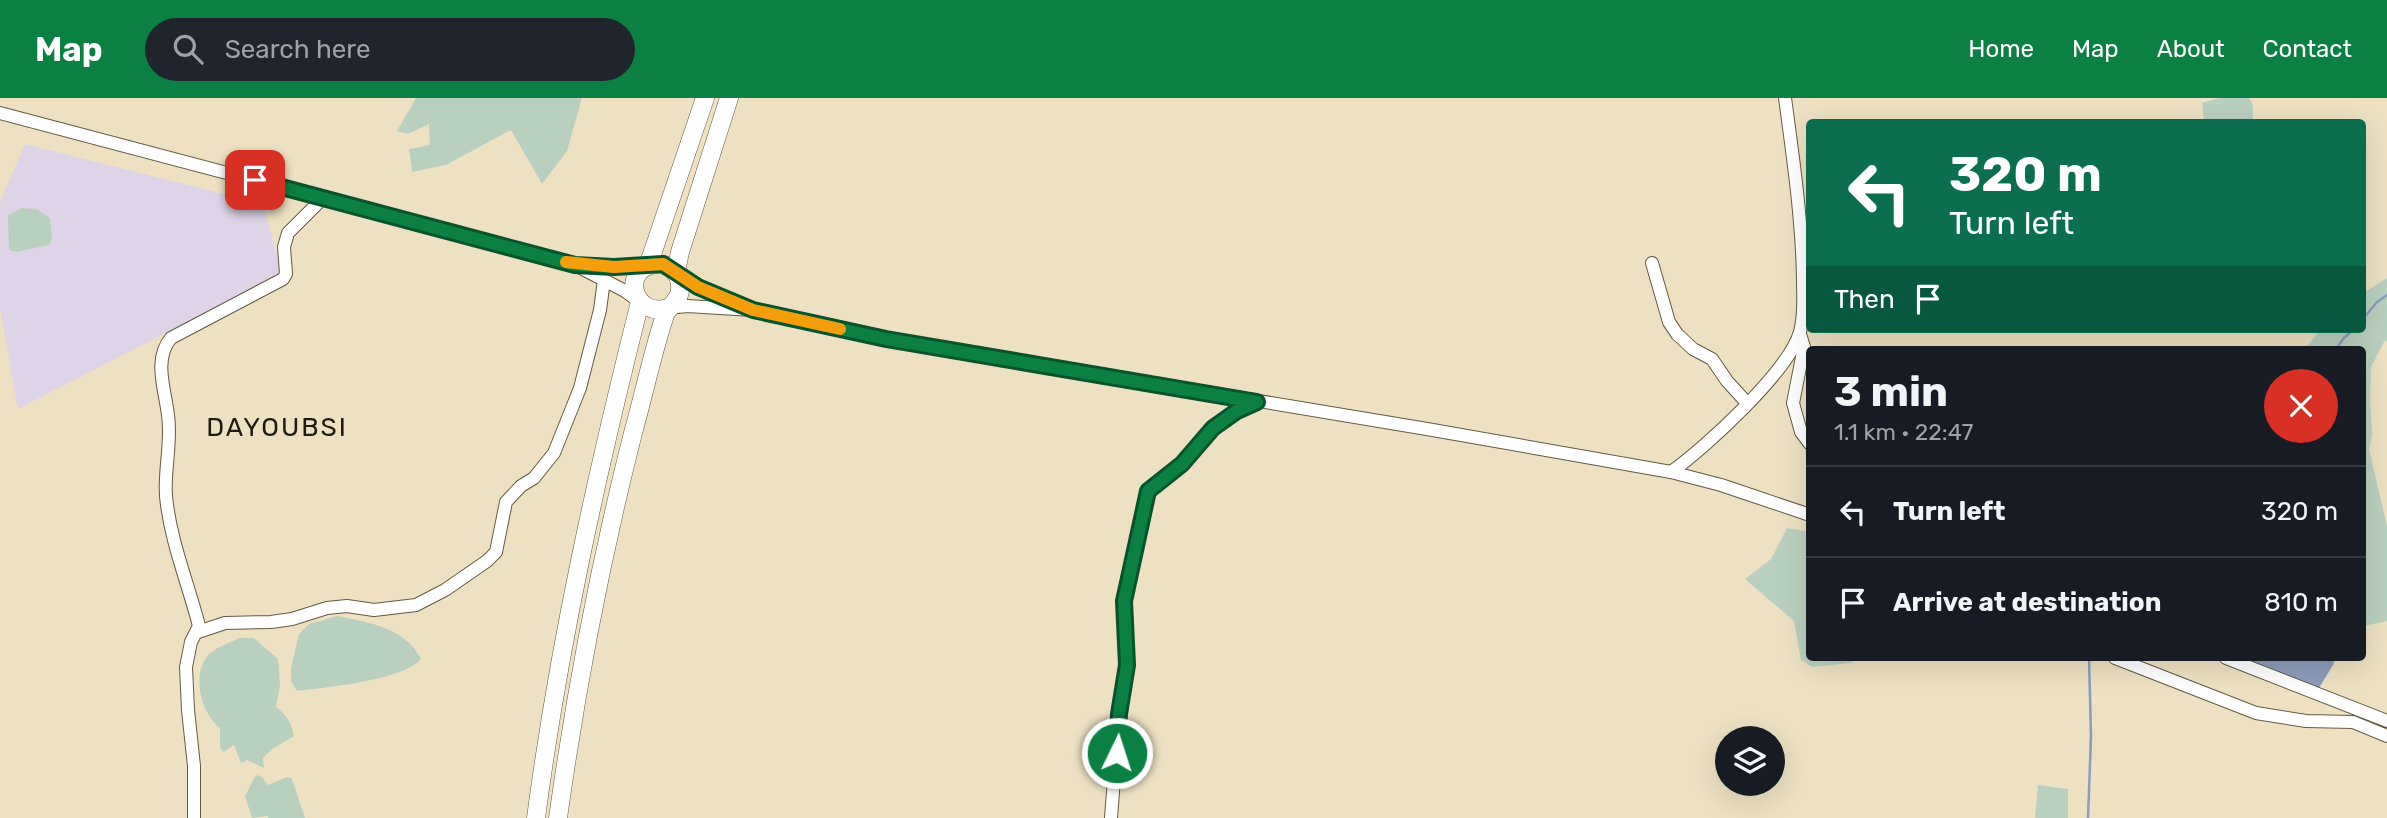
<!DOCTYPE html>
<meta charset="utf-8">
<style>
body{margin:0;font-family:Rubik,sans-serif;background:#20242c;color:#f1f3f6;height:100vh;display:flex;flex-direction:column;font-size:26px;white-space:nowrap}
*{box-sizing:border-box;margin:0}
p{font-size:23px;color:#9ea1a6}
.icon{flex:none;width:38px;height:38px;fill:none;stroke:currentColor;stroke-width:2;stroke-linecap:round;stroke-linejoin:round}
.map{position:relative;flex:1;overflow:hidden}
.sheet{position:absolute;left:1806px;top:248px;width:560px;height:315px;display:flex;flex-direction:column;background:#171b24;border-radius:7px;box-shadow:0 7px 28px #0002}
.sheet>*{flex:none}
.top-card{position:absolute;left:1806px;top:21px;width:560px;height:214px;border-radius:7px;box-shadow:0 7px 28px #0002;background:#0b6e4f;color:#fff;overflow:hidden}
.fabs{position:absolute;left:1715px;top:628px;display:grid;gap:14px}
.fabs a{display:grid;place-items:center;width:70px;height:70px;border-radius:50%;background:#171b24;box-shadow:0 7px 28px #0002;font-size:35px}
.pin{position:absolute;display:grid;place-items:center;width:60px;height:60px;color:#fff;margin:-30px;border-radius:14px;box-shadow:0 4px 10px #0006}
.me{position:absolute;width:77px;margin:-38px;rotate:4deg;stroke-linejoin:round;filter:drop-shadow(0 0 5px #0008)}
.turn{display:flex;align-items:center;gap:24px;height:147px;padding:0 28px;font-size:32px}
.turn .icon{width:91px;height:91px;stroke-width:2.5}
.turn b{display:block;font-size:49px;line-height:60px}
.then{display:flex;align-items:center;height:66px;padding:0 28px;background:#0003;gap:14px;font-size:26px}
.round{display:grid;place-items:center;flex:none;width:74px;height:74px;border-radius:37px;background:#20242c}
.overview{display:flex;align-items:center;justify-content:space-between;height:119px;padding:0 28px}
h1{font-size:42px;font-weight:700;line-height:52px}
ul{padding:0;list-style:none}
li{display:flex;align-items:center;gap:21px;height:91px;padding:0 28px;border-top:2px solid #363941}
li div{flex:1}
li b{display:block;font-size:26px}
li em{font-style:normal}
header{display:flex;align-items:center;gap:42px;box-sizing:border-box;height:98px;padding:0 35px;background:#0b8043;color:#fff}
header strong{font-size:33px}
nav{display:flex;gap:38px;margin-inline-start:auto;font-size:24px}
.search{width:490px;height:63px;background:#20242c;display:flex;align-items:center;gap:18px;box-sizing:border-box;padding:0 24px;border-radius:38px;color:#9ea1a6;font-size:26px}
.map>svg:first-child{display:block}
.education{fill:#ded3e7}
.green{fill:#bad0be}
.water{fill:#8c9cbc}
.lines{fill:none;stroke-linecap:round;stroke-linejoin:round}
.stream{stroke:#8c9cbc;stroke-width:2.5}
.minor-casing{stroke:#655a40;stroke-width:14}
.highway-casing{stroke:#655a40;stroke-width:19}
.minor{stroke:#fff;stroke-width:12}
.highway{stroke:#fff;stroke-width:18}
.route-casing{stroke:#07532c;stroke-width:18}
.route{stroke:#0b8043;stroke-width:12}
.slow{stroke:#f59e0b;stroke-width:12}
.labels{text-anchor:middle;stroke-width:7;stroke-linejoin:round;paint-order:stroke}
.quarter-label{font-size:26px;letter-spacing:2px;fill:#1f1a0f;stroke:#ede1c2}
</style>
<header>
<strong>Map</strong>
<div class="search"><svg class="icon" aria-label="search" viewBox="0 0 24 24"><circle cx="10" cy="10" r="6"/><path d="M15 15l6 6"/></svg>Search here</div>
<nav><a>Home</a><a>Map</a><a>About</a><a>Contact</a></nav>
</header>
<div class="map">
<svg width="2387" height="720" viewBox="0 0 2387 720">
<rect width="100%" height="100%" fill="#ede1c2"/>
<path class="education" d="M25,46l238,60 19,69 -264,136 -18,-101v-106z"/>
<path class="green" d="M416,0h166l-15,53 -25,33 -31,-54 -65,35 -34,7 -3,-23 21,-4 -1,-21 -21,10 -11,-3z
M2219,0h30l4,7v17h-49l-2,-19z
M22,110l14,1 14,9 2,21 -3,6 -33,7 -7,-2 -1,-35z
M2387,180v64l-2,-2 -14,27 -1,33 2,34 -3,15 18,77v95l-24,5 -1,-276h-58l17,-21h41l1,-36z
M1787,430l22,4 1,126h46l-5,5 -39,4 -11,-7 -7,-39 -49,-42 26,-20z
M337,518c31,6 69,12 84,43 -19,22 -94,28 -124,32l-6,-10v-13l8,-34 10,-10z
M239,540h15l24,21 2,27 -4,21c11,8 15,15 18,29l-22,13 -9,9 1,10 -17,-8 -6,3 -7,-18 -10,7 -4,-4v-20c-18,-14 -28,-49 -14,-70 7,-10 23,-15 33,-20z
M256,677l6,2 6,8 19,-8 5,2 13,39h-37v-2l-16,2 -7,-22z
M2038,687l30,4v29h-33z"/>
<path class="water" d="M2241,560h94l-2,7 -14,23z"/>
<g class="lines">
<path class="stream" d="M2362,222l15,-18 10,-7
M2335,252l9,-12 10,-9
M2088,720l3,-82 -2,-78"/>
<g class="minor-casing">
<path id="minor" d="M0,15l575,152 73,1
M1652,165l17,59 8,12 16,15 19,10 15,22 20,22
M579,169l46,24 14,10
M676,174l22,15 45,19
M668,210l19,-2 66,4 133,29 541,90 244,43 50,13 89,30
M1800,236l4,13 -11,56 8,29 9,12
M1671,374c34,-24 118,-101 129,-140 5,-18 3,-35 3,-53 -1,-60 -10,-122 -18,-181
M198,534l27,-9 46,-1 21,-3 35,-11 20,-2 27,4 42,-5 29,-15 42,-29 9,-9 10,-50 15,-16 13,-8 20,-25 26,-65 20,-78 4,-30
M2115,560l141,55 50,8 47,1 34,14
M2226,560l161,63
M194,720v-52l-6,-56 -2,-43 5,-25 8,-16c-11,-43 -29,-86 -33,-130 -2,-27 6,-54 2,-81 -3,-25 -15,-56 3,-77l112,-59 3,-5 -2,-27 4,-14 35,-35
M1111,720l8,-104 8,-49 -3,-64 24,-111 34,-26 31,-36 24,-18 19,-8"/>
</g>
<g class="highway-casing">
<path id="highway" d="M648,168l57,-168
M676,174l4,-20 49,-154
M536,720c23,-175 61,-345 104,-516
M558,720c18,-129 43,-259 75,-385 11,-39 19,-79 32,-118 4,-10 15,-14 15,-26 2,-17 -16,-30 -32,-23 -27,11 -11,52 20,42"/>
</g>
<use href="#minor" class="minor"/>
<use href="#highway" class="highway"/>
</g>
<g class="lines">
<g class="route-casing">
<path id="route" d="M255,82l320,85 39,2 49,-3 35,23 55,23 133,29 371,63 -20,9 -24,17 -31,36 -34,27 -24,110 3,64 -8,49 -2,39"/>
</g>
<use href="#route" class="route"/>
<path class="slow" d="M566,164l48,5 49,-3 35,23 55,23 87,19"/>
</g>
<g class="labels">
<g class="quarter-label">
<text x="277" y="338">DAYOUBSI</text>
</g>
</g>
</svg>
<div class="fabs">
<a><svg class="icon" aria-label="layers" viewBox="0 0 24 24"><path d="M12 4l9 5-9 5-9-5zM3 14l9 5 9-5"/></svg></a>
</div>
<div class="pin" style="left:255px;top:82px;background:#d93025"><svg class="icon" aria-label="arrive" viewBox="0 0 24 24"><path d="M6 21V4h12l-3 4 3 4H6"/></svg></div>
<svg class="me" style="left:1117px;top:655px" viewBox="-20 -20 40 40"><circle r="17" fill="#0b8043" stroke="#fff" stroke-width="3"/><path d="M0-11L8 9 0 5-8 9z" fill="#fff"/></svg>
<div class="top-card">
<div class="turn"><svg class="icon" aria-label="left" viewBox="0 0 24 24"><path d="M17 20v-9H6M10 6l-5 5 5 5"/></svg><div><b>320 m</b>Turn left</div></div>
<div class="then">Then<svg class="icon" aria-label="arrive" viewBox="0 0 24 24"><path d="M6 21V4h12l-3 4 3 4H6"/></svg></div>
</div>
<section class="sheet">
<div class="overview"><div><h1>3 min</h1><p>1.1 km · 22:47</p></div><a class="round" style="background:#d93025;color:#fff"><svg class="icon" aria-label="close" viewBox="0 0 24 24"><path d="M6 6l12 12M18 6L6 18"/></svg></a></div>
<ul>
<li><svg class="icon" aria-label="left" viewBox="0 0 24 24"><path d="M17 20v-9H6M10 6l-5 5 5 5"/></svg><div><b>Turn left</b></div><em>320 m</em></li>
<li><svg class="icon" aria-label="arrive" viewBox="0 0 24 24"><path d="M6 21V4h12l-3 4 3 4H6"/></svg><div><b>Arrive at destination</b></div><em>810 m</em></li>
</ul>
</section>
</div>
